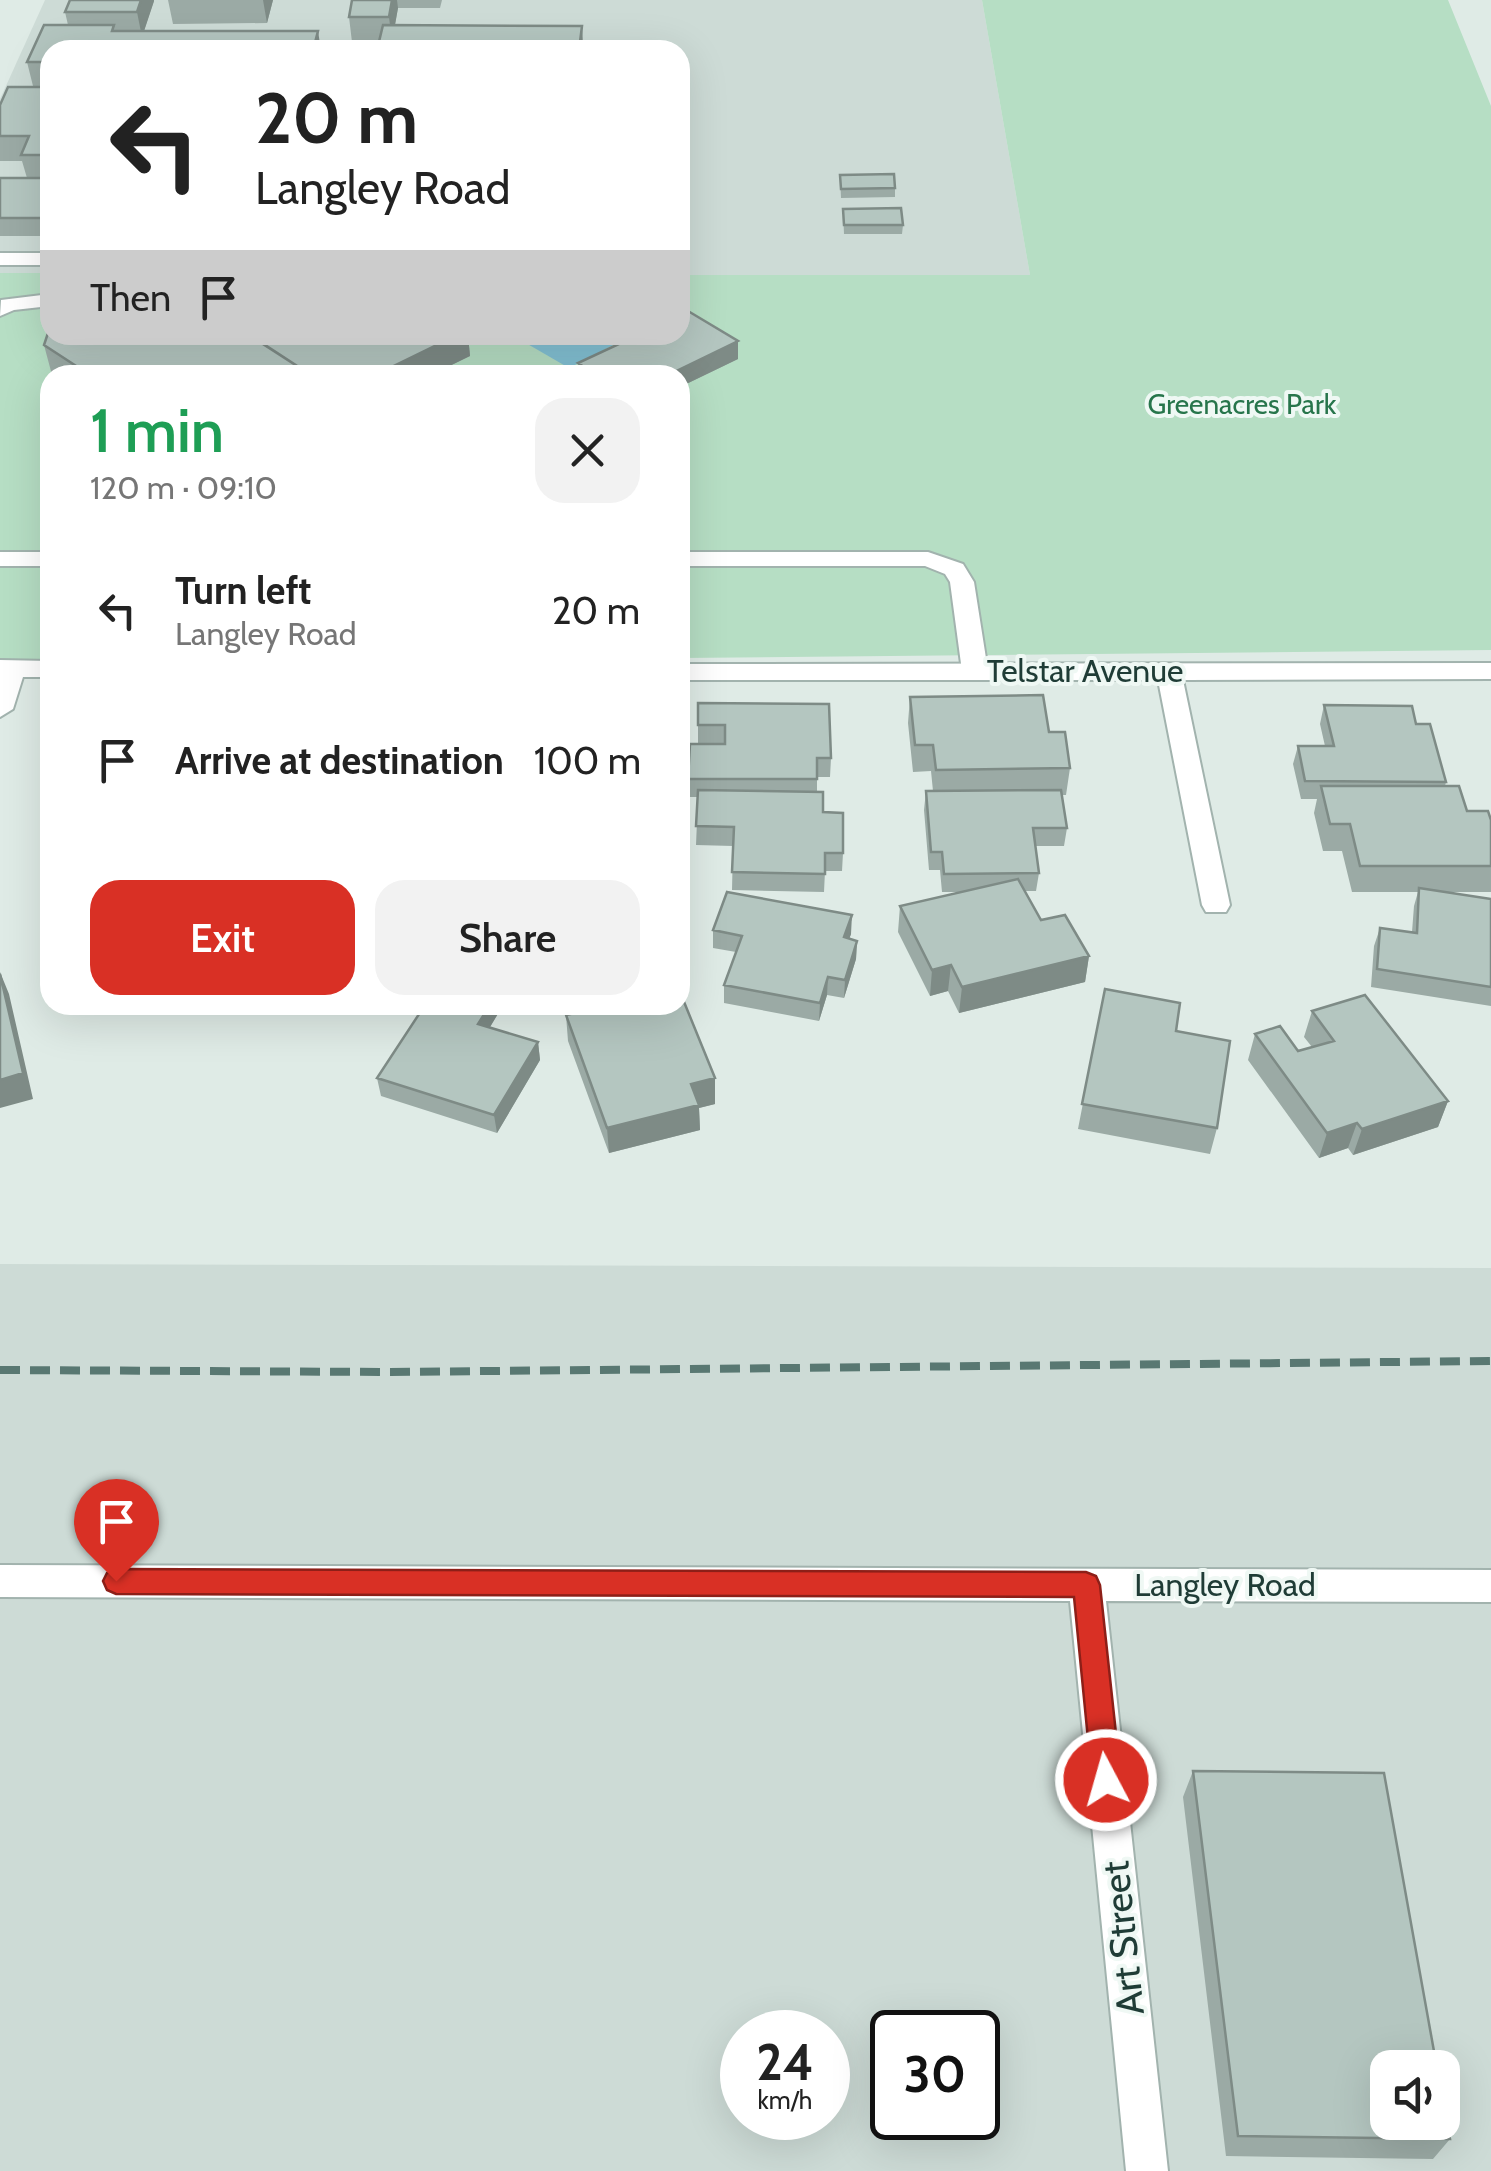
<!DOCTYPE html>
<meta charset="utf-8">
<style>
body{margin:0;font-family:Cabin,sans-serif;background:#f2f2f2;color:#222;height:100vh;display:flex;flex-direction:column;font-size:38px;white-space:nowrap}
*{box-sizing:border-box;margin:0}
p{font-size:32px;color:#767676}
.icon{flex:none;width:55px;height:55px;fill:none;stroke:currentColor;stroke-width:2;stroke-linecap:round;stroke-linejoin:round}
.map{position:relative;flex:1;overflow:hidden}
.details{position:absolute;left:40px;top:365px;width:650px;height:650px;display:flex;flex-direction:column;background:#fff;border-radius:30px;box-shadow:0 10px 40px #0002}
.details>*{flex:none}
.top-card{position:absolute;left:40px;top:40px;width:650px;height:305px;border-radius:30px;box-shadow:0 10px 40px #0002;background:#fff;color:#222;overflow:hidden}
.fabs{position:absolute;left:1370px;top:2050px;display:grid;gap:20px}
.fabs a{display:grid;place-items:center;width:90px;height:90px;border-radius:20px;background:#fff;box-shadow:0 10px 40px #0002;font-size:50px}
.speed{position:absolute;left:720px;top:2010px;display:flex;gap:20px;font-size:50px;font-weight:700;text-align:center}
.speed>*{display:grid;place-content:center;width:130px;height:130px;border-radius:50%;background:#fff;box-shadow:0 10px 40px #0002;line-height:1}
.speed small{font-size:25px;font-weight:400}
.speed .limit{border:5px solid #111;border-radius:15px;background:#fff;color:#111}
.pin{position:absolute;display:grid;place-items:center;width:85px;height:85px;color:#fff;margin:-102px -42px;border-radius:50% 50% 50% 0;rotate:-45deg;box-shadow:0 0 10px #0007}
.pin .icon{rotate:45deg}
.me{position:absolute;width:110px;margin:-55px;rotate:354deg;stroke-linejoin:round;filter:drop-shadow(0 0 8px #0008)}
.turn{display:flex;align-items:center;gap:35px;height:210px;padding:0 50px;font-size:45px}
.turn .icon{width:130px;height:130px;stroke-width:2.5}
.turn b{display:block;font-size:70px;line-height:85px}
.then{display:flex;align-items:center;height:95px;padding:0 50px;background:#0003;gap:20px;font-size:38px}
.round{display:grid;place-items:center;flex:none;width:105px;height:105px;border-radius:30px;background:#f2f2f2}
.summary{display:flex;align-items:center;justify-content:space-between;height:170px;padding:0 50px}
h1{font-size:60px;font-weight:600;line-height:75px;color:#1e9e55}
.cta{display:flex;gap:20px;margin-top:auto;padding:20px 50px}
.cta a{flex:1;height:115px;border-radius:30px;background:#d93025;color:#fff;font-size:40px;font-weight:600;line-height:115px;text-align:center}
.cta a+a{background:#f2f2f2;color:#222}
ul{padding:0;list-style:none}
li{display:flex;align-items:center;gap:30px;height:150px;padding:0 50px}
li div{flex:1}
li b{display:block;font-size:38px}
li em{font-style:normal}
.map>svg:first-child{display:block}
.built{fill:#cddbd6;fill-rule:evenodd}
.green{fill:#b6dec4}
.water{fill:#83c1d4}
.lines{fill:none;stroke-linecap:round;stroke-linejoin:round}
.service-casing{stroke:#a2b3ae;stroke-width:4}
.minor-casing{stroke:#a2b3ae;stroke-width:4}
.service{fill:#fff;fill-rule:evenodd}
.minor{fill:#fff;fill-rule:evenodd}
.rail{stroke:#597872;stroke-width:8;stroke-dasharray:20 10;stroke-linecap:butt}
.wall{fill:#9baaa5}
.shaded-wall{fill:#7e8b86}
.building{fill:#b4c6c0;stroke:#7e8b86;stroke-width:2.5}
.route{fill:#d93025;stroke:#8d1f18;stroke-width:2.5}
.labels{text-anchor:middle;stroke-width:8;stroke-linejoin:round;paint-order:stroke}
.far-park-label{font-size:28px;fill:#27754b;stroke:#eff8f4}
.street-label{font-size:32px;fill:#1f3c36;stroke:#eff8f4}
.near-street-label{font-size:38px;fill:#1f3c36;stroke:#eff8f4}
</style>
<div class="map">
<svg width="1491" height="2171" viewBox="0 0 1491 2171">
<rect width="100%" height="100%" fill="#dfebe6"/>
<path class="built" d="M45,0h937l48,275h-350v-225h-630v223h-50v-174z
M0,1264l1491,4v903h-1491zM742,2032h86v86h-86zM892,2032h86v86h-86zM1388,2068h54v54h-54z"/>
<path class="green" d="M982,0h466l43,106v544l-811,8v-283h-630v290h-50v-392h50v62h630v-60h350z"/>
<path class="water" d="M512,335h103l8,5 -54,28z"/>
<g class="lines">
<g class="service-casing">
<path id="service" d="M0,253h50v12h-50z
M50,294v12l-36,4 -14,6 1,-16z
M0,552h50v14h-50z
M680,552h248l35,12 11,18 14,89 -13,8 -13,-8 -12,-89 -5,-8 -20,-8h-245z"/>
</g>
<g class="minor-casing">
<path id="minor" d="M0,660l50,1v16h-27l-10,32 -13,8z
M1491,663v16l-308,1 47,225 -4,7h-20l-4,-7 -44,-225h-478v-16z
M0,1565l1491,5v32l-385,-1 62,570h-42l-56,-570 -1070,-4z"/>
</g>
<use href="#service" class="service"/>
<use href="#minor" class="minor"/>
<path class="rail" d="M0,1370l390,2 1101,-11"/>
</g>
<path class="wall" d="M70,0h84v1l-10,30 -94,19v36h-17l-6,-24 41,-37 -3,-13z
M168,0h105l-6,23 -94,1z
M352,0h90l-2,8h-42l-3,17 187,1 1,24h-206l2,-9 -27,1 -3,-25z
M50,87v149h-50v-58h27l-5,-17h-22v-56z
M840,175l55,13v9l-54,1z
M843,209l60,16 -1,9h-58z
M50,335h418l2,21 -39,19h-379l-8,-30z
M738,341v18l-58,28v-12h-101l-1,-12z
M910,697l139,35 21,36 -4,27h-4l5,33 -3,18h-29l4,27 -3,18h-11l16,29 48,36 -4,26 -126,31 -11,-22 -18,5 -32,-64 2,-26 63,-14h-21l-2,-22h-11l-5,-60 2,-19h7l-2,-20 -18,1 -5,-49z
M698,703l133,55 -1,19h-13v15l6,20 20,41 -1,18h-17l-1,21 -92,-2 1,-44 -37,-1 2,-48h-9l-1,-18 37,-35 -27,-1z
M1324,705l92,19 30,58 -1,4 22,25 24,9v72h-42l42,7v107l-120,-19 3,-41 6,-18 32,4 2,-26 4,-14h-66l-10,-41h-19l-9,-38 3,-14h-16l-8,-35 5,-18h27l-5,-22z
M713,930l138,4 -2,5 8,2 -1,18 -12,39 -17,-3 -8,26 -95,-18v-18l12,-33 -23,-4z
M1105,989l71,42 41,97 -7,26 -132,-25z
M425,1005h73l1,7 -9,15 48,15 2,18 -43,73 -116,-37 -4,-18z
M1312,1011l136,90 -10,26 -85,28 -5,-7 -29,10 -71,-98 7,-26 43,17 14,-4 -8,-10z
M566,1015l149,63v26l-16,4 1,22 -91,23 -41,-112z
M1193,1771l257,368 -17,20 -207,-3 -43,-359z"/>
<path class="shaded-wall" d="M141,0h13v1l-12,36 -5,-25z
M263,0h10l-6,23z
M392,0h5l1,8 -6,33 -3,-24z
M582,26l1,24h-4z
M318,31l3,19h-8z
M457,335h11l2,21 -39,19h-56z
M738,341v18l-58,28v-12h-12z
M852,915l-1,19 -8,22 1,-19z
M857,941l-1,18 -12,39 1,-18z
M1089,956l-4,26 -126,31 3,-26z
M951,965l-3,26 -18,5 2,-26z
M0,972l9,22 24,105 -33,9z
M828,977l-1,18 -8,26 1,-18z
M275,1005h56l-54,9z
M490,1005h8l1,7 -18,30 -3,-18z
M538,1042l2,18 -43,73 -3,-18z
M715,1078v26l-16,4 1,22 -91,23 -2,-25 84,-44z
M1448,1101l-10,26 -85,28 9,-26z
M1357,1123l-9,25 -29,10 8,-25z"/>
<path class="building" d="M70,0h71l-4,12h-72z
M352,0h40l-3,17h-40z
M44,25h70l-2,6h206l-5,19h-263v12h-23z
M383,25l199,1 -3,24h-202z
M8,87h42v68h-29l8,-19h-29v-31z
M894,174l1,14 -54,1 -1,-14z
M0,178h50v40h-50z
M901,208l2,17h-59l-1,-16z
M688,311l50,30 -70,34h-72l-18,-12 60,-28h42v-20z
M50,327v8h200l61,40h-221l-46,-30z
M249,335h208l-82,40h-64z
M1043,695l6,37h16l5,36 -134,2 -3,-25h-18l-5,-48z
M698,703l131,1 2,54h-14v21h-129l2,-35h35v-19h-27z
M1324,705l88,1 4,18h14l16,58 -141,-1 -7,-35h36z
M1321,786h138l8,25h21l3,9v46h-131l-10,-42h-20z
M698,790l125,2v20l20,1v40h-18v21l-93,-2 2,-45 -38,-1z
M1061,790l6,38h-34l6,45 -95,1 -2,-22h-11l-5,-61z
M1018,879l23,41 24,-5 24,41 -127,31 -11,-22 -19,5 -32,-64z
M1419,888l72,11v88l-114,-18 3,-41 37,5z
M727,892l125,23 -8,22 13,4 -12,39 -17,-3 -8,26 -96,-18 18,-49 -29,-6z
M0,974l23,99 -23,7z
M1105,989l75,14 -4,28 54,10 -13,87 -135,-24z
M680,992l35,86 -24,6 8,21 -92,23 -41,-113 44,-10h70z
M1365,995l83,106 -86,28 -5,-6 -30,10 -72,-99 25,-8 18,25 36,-10 -22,-30z
M425,1005h65l-12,19 60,18 -44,73 -117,-37z
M1193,1771l191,2 53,295h-49v54h54v-25l8,42 -212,-3z"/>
<path class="route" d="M116,1569l970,3 10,4 4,9 21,195 -4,10 -11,4 -10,-4 -4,-10 -18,-183 -958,-3 -9,-4 -4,-9 4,-8z"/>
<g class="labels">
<g class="far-park-label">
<text x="1242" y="414">Greenacres Park</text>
</g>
<g class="street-label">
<text x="1085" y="682">Telstar Avenue</text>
<text x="1225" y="1596">Langley Road</text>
</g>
<g class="near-street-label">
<text transform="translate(1123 1938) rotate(-96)" y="13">Art Street</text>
</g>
</g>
</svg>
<div class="fabs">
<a><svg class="icon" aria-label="sound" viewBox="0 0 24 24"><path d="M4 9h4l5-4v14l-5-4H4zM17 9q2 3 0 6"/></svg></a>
</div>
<div class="speed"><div>24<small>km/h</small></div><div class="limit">30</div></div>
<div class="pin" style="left:116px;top:1581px;background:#d93025"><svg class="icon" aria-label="arrive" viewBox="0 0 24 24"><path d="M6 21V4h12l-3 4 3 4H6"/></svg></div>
<svg class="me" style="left:1106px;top:1780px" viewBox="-20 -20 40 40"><circle r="17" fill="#d93025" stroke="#fff" stroke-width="3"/><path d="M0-11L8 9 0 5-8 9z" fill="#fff"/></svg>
<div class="top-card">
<div class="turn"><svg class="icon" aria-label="left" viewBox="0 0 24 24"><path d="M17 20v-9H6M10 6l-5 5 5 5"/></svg><div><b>20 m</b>Langley Road</div></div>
<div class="then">Then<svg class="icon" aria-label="arrive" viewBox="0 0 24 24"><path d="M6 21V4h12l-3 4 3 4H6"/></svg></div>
</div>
<section class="details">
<div class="summary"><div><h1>1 min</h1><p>120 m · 09:10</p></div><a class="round"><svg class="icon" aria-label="close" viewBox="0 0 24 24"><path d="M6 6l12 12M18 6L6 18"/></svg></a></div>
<ul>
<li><svg class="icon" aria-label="left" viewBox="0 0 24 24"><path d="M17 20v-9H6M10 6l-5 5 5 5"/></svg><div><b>Turn left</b><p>Langley Road</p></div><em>20 m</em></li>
<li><svg class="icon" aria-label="arrive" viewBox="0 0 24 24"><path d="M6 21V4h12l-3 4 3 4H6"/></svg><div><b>Arrive at destination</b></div><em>100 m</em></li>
</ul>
<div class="cta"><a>Exit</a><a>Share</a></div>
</section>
</div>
